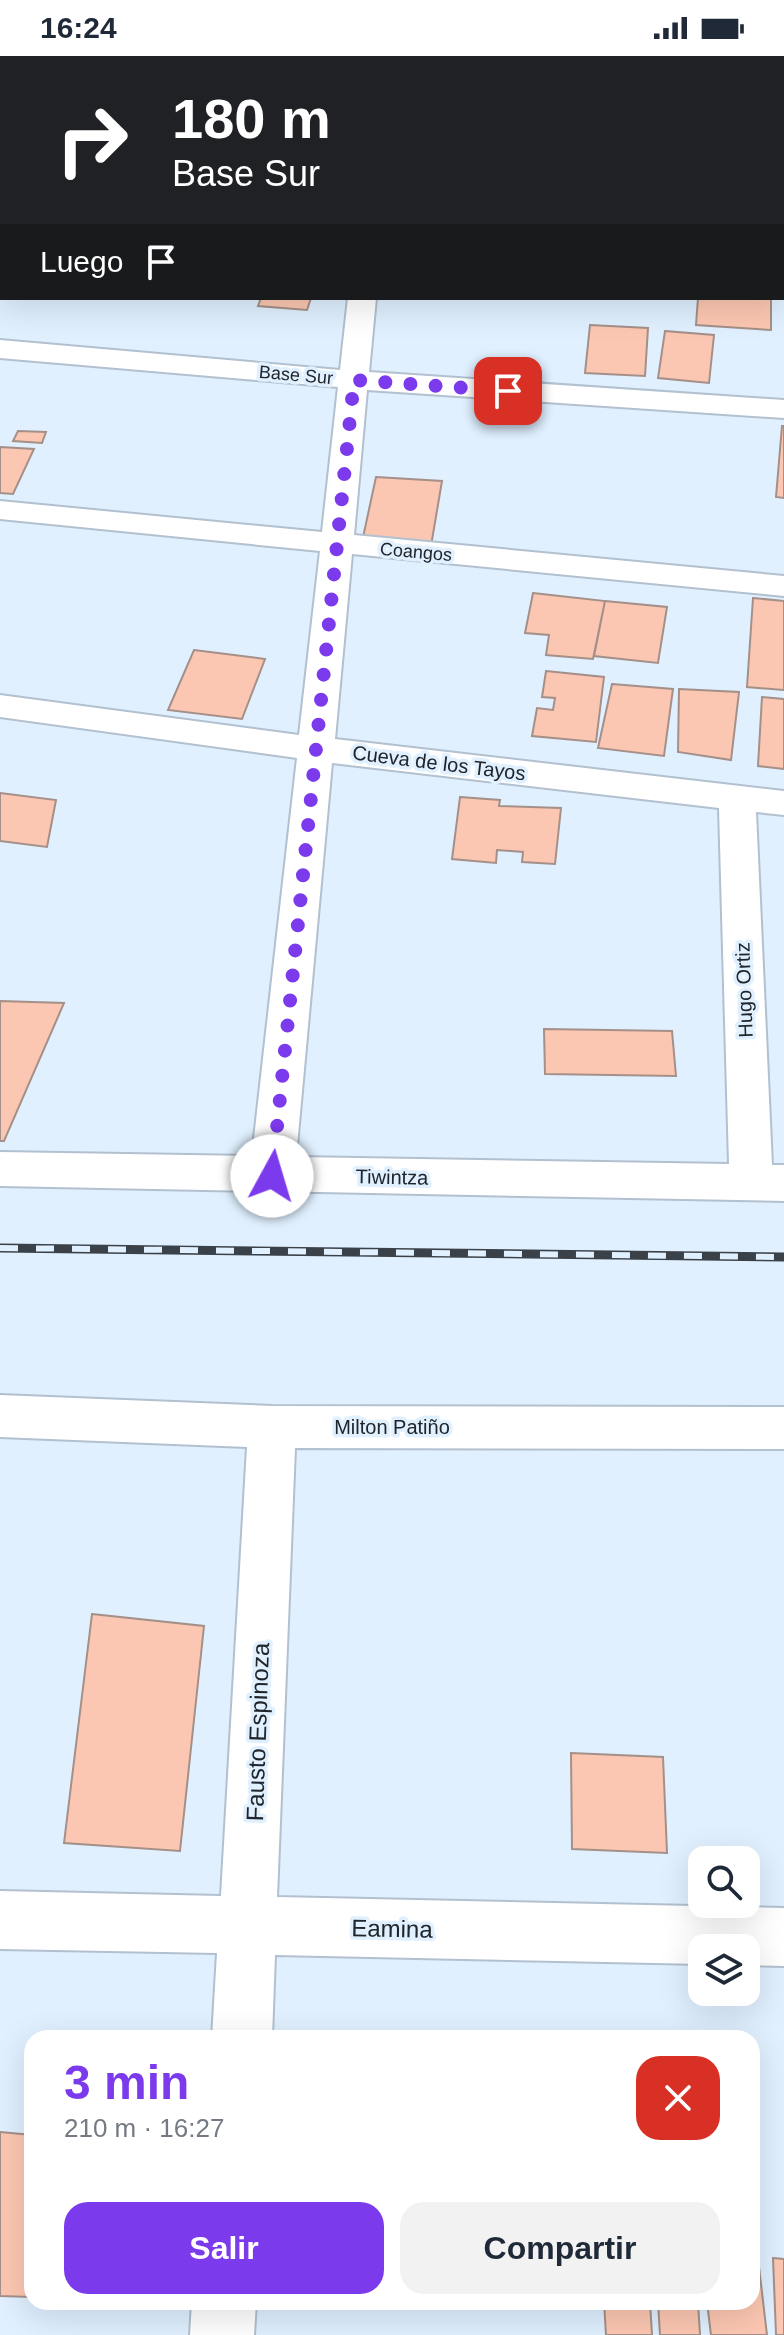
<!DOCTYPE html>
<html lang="es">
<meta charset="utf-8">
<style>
body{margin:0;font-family:Arial,sans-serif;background:#f2f2f3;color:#1f2937;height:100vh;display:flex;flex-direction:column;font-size:30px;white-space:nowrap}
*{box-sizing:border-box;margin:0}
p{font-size:26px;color:#747a83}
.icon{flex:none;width:44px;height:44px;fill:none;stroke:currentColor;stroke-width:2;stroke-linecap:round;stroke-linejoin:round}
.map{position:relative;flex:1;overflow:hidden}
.panel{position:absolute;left:24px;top:1974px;width:736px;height:280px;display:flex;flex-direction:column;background:#fff;border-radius:24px;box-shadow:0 8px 32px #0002}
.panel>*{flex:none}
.top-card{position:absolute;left:0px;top:0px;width:784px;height:244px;box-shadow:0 8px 32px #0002;background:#202124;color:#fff;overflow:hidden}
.tools{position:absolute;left:688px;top:1790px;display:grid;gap:16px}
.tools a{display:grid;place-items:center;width:72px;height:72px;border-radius:16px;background:#fff;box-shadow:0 8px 32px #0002;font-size:40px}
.pin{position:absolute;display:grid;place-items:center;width:68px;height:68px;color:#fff;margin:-34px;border-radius:16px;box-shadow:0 4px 12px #0006}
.me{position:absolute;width:88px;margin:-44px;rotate:6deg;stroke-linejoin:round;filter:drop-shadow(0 0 6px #0008)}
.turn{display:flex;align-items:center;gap:28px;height:168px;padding:0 40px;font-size:36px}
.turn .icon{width:104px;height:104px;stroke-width:2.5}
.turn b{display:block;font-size:56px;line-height:68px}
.then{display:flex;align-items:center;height:76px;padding:0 40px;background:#0003;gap:16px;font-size:30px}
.round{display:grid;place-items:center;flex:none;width:84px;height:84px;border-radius:24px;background:#f2f2f3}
.headline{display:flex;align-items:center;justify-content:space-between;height:136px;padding:0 40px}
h1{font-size:48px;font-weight:600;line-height:60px;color:#7c3aed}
.cta{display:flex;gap:16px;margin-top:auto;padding:16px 40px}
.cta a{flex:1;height:92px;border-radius:24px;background:#7c3aed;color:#fff;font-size:32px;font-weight:600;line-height:92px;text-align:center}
.cta a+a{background:#f2f2f3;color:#1f2937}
.status{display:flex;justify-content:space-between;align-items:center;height:56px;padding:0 40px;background:#fff;direction:ltr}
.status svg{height:22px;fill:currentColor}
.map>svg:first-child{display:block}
.building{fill:#fcc7b2;stroke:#a49088;stroke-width:2}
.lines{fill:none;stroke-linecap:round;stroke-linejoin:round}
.lane-casing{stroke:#b2c0cf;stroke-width:4}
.street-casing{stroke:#b2c0cf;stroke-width:4}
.secondary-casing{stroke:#b2c0cf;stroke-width:4}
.primary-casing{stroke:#4677a5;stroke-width:4}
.lane{fill:#fff;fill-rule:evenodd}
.street{fill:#fff;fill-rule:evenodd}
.secondary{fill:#fff;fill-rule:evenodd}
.primary{fill:#9cc8f0;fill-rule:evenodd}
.rail-casing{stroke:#3b4149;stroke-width:9}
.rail{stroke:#e0f0ff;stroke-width:6;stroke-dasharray:18;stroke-linecap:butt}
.route{stroke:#7c3aed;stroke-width:14;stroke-dasharray:0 25.2}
.labels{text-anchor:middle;stroke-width:7;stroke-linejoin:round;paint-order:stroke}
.far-street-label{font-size:18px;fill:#20252b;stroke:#e0f0ff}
.street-label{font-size:20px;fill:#20252b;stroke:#e0f0ff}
.near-street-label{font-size:24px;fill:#20252b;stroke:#e0f0ff}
</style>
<div class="status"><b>16:24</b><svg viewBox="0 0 49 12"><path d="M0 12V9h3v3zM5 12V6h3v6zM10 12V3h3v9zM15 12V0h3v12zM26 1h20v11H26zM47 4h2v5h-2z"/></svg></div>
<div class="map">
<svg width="784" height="2279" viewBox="0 0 784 2279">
<rect width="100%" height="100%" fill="#e0f0ff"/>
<path class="building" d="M82,0h77l-78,2z
M261,242h50l-4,12 -49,-4z
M698,242h73v32l-75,-5z
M590,269l58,3 -3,48 -60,-3z
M665,275l49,4 -5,48 -51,-5z
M782,370h2v72l-8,-1z
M18,375l28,1 -4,11 -29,-2z
M0,391l34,2 -21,45 -13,-1z
M376,421l66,4 -11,65 -69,-4z
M533,537l72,8 -12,58 -47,-4 3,-20 -24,-2z
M753,542l31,3v89l-37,-3z
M605,545l62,6 -9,56 -64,-7z
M194,594l71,9 -23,60 -74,-9z
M546,615l58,6 -8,65 -64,-6 5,-28 16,2 2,-12 -13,-1z
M612,628l61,5 -9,67 -66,-8z
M679,633l60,3 -8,68 -53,-8z
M762,641l22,2v70l-26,-3z
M0,737l56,7 -9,47 -47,-6z
M460,741l40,3 -1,6 62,2 -6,56 -33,-2 1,-10 -26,-2 -1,13 -44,-4z
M0,945l64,2 -60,138h-4z
M544,973l128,2 4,45 -131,-2z
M92,1558l112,12 -24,225 -116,-8z
M571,1697l92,4 4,96 -95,-4z
M0,2076l32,3v162l-32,-1z
M773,2202l11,1v76h-8z
M752,2210l7,1 8,68h-56l-4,-33h45z
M604,2246h46l2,33h-46z
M658,2246h40l2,33h-40z"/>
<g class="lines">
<g class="lane-casing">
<path id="lane" d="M0,0h10l-8,2 -2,6z
M242,0h17l1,2h-17z
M300,0h16l-17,2z"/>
</g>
<g class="street-casing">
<path id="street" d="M753,0h24v2h-24z
M782,74h2v24h-2z
M348,242h28l-7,74 415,28v18l-417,-28 -13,145 430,41v20l-432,-42 -17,185 449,52v24l-28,-3 16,353h12v36l-784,-15v-34l252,4 45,-398 -297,-41v-22l299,40 21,-184 -320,-32v-18l322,31 16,-145 -338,-29v-18l340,30zM332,707l387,45 10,356 -433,-7z
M0,1339l272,11 512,1v42l-489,-1 -18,449 507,11v58l-38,-1v-17h-44v16l-427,-9 -3,83h-60l5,-85 -217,-4v-58l221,5 26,-449 -247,-10z
M192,2246h64l-2,33h-64z"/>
</g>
<g class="secondary-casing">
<path id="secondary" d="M0,60h2v14h-2z
M782,119h2v16h-2z
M0,137h2v16h-2z
M782,193h2v16h-2z"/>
</g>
<g class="primary-casing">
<path id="primary" d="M0,109h2v16h-2z
M782,147h2v16h-2z"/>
</g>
<use href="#lane" class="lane"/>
<use href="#street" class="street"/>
<use href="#secondary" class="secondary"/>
<use href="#primary" class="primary"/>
<g class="rail-casing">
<path id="rail" d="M0,1192l784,9"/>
</g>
<use href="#rail" class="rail"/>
</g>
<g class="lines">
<path class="route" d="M272,1120l82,-796 154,11"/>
</g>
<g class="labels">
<g class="far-street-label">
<text transform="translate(296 319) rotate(5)" y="6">Base Sur</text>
<text transform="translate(416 496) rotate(5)" y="6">Coangos</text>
</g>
<g class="street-label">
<text transform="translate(439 707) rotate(7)" y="7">Cueva de los Tayos</text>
<text transform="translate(744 934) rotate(-92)" y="7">Hugo Ortiz</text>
<text transform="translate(392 1121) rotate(1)" y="7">Tiwintza</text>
<text x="392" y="1378">Milton Patiño</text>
</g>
<g class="near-street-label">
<text transform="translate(258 1676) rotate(-88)" y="8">Fausto Espinoza</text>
<text transform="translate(392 1873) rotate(1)" y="8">Eamina</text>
</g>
</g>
</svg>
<div class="tools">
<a><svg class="icon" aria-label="search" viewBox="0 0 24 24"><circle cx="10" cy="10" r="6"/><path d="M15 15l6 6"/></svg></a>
<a><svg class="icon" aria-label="layers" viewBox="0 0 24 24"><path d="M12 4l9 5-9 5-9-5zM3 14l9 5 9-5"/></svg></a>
</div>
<div class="pin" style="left:508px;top:335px;background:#d93025"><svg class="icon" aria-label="arrive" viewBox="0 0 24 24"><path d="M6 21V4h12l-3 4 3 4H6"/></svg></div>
<svg class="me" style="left:272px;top:1120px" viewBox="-20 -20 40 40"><circle r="19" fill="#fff"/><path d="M0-13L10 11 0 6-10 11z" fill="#7c3aed"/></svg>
<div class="top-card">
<div class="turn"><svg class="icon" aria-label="right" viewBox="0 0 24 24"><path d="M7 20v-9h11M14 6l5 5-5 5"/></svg><div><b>180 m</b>Base Sur</div></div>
<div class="then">Luego<svg class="icon" aria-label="arrive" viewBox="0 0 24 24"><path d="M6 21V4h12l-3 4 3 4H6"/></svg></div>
</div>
<section class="panel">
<div class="headline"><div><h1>3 min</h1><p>210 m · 16:27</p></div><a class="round" style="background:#d93025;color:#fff"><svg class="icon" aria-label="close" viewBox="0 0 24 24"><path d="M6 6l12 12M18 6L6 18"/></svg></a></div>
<div class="cta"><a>Salir</a><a>Compartir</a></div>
</section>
</div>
